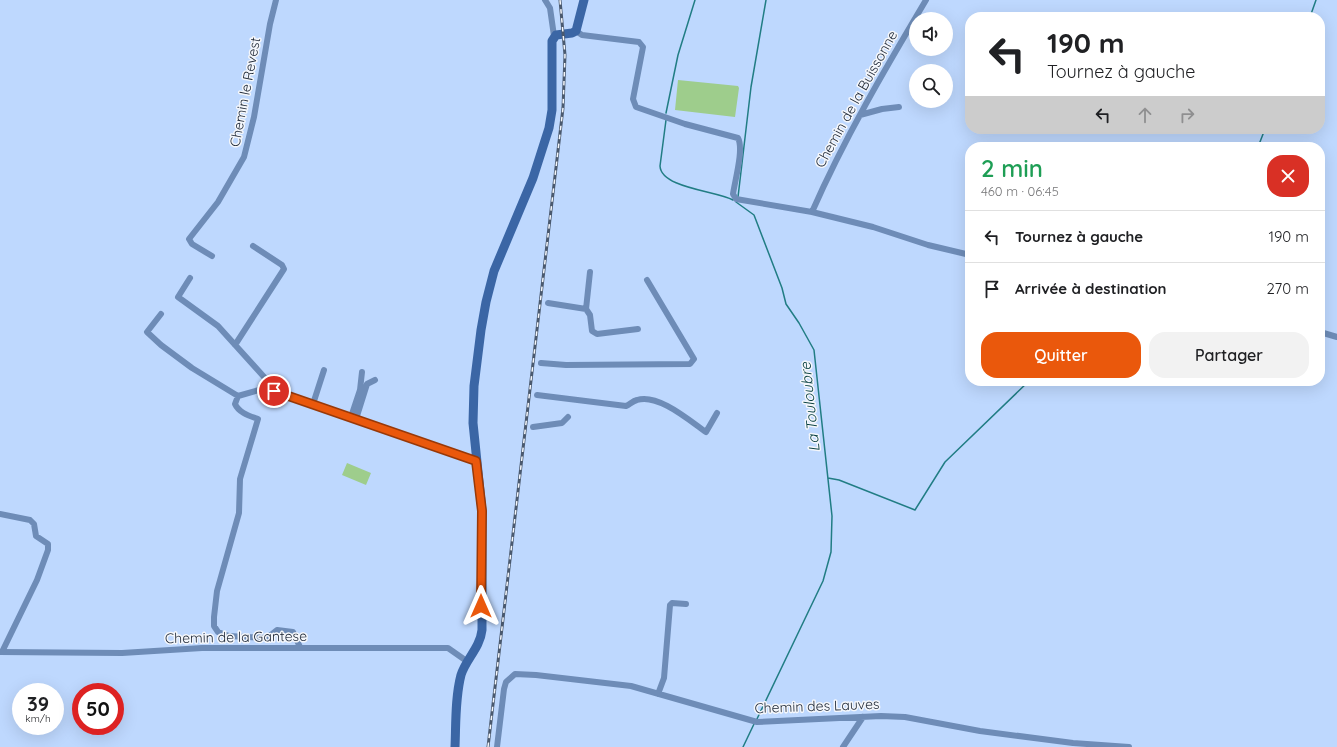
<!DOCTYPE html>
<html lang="fr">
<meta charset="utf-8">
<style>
body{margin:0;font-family:Quicksand,sans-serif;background:#f2f2f2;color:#202124;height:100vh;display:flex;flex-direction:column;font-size:15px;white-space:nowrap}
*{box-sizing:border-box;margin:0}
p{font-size:13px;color:#757577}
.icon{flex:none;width:22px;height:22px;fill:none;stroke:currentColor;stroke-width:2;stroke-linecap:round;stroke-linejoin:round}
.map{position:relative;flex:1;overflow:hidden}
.panel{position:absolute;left:965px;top:142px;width:360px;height:244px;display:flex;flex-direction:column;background:#fff;border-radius:16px;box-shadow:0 4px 16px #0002}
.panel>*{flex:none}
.top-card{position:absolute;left:965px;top:12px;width:360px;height:122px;border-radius:16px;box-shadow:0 4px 16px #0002;background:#fff;color:#202124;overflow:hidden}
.controls{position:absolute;left:909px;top:12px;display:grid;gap:8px}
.controls a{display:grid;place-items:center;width:44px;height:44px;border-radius:50%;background:#fff;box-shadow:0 4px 16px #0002;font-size:20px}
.speed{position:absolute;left:12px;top:683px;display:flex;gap:8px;font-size:20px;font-weight:700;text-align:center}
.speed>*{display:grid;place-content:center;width:52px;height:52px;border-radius:50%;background:#fff;box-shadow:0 4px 16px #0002;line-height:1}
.speed small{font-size:10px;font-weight:400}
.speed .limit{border:6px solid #d22;background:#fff;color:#111}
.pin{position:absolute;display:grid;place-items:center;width:34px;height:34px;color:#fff;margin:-17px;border:2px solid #fff;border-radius:50%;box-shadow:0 1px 4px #0007}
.me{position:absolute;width:44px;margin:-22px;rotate:0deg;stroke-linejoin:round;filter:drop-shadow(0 0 3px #0008)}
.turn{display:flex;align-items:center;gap:14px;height:84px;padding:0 16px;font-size:18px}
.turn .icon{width:52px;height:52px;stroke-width:2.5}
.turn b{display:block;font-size:28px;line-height:34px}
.lanes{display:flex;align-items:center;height:38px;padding:0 16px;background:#0003;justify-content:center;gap:20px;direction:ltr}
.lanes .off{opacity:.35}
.round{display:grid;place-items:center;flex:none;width:42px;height:42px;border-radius:16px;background:#f2f2f2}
.overview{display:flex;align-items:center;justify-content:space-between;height:68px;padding:0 16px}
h1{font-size:24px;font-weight:600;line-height:30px;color:#1e9e55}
.button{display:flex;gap:8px;margin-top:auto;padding:8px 16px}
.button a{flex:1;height:46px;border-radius:16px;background:#ea580c;color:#fff;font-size:16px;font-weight:600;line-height:46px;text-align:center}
.button a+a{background:#f2f2f2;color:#202124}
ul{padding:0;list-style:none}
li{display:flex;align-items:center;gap:12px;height:52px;padding:0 16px;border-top:1px solid #e0e0e0}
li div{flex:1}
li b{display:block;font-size:15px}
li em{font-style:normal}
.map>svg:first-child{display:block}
.green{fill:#9ecd8c}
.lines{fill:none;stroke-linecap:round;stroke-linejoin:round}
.stream{stroke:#217d84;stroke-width:1.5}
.street{stroke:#6e8cb7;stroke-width:6}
.secondary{stroke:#3b66a5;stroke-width:9}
.rail-casing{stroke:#4a596e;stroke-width:3}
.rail{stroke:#f5f7fb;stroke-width:1.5;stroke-dasharray:4.5;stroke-linecap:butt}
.route-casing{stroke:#983908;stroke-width:10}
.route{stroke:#ea580c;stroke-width:7}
.labels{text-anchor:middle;stroke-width:3;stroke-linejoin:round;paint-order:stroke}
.street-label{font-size:14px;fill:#202a39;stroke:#f5f7fb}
.water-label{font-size:15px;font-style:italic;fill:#043d3e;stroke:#f5f7fb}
</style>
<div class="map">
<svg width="1337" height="747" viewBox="0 0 1337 747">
<rect width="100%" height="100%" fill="#bed8fe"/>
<path class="green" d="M678,80l60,6 1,2 -4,29 -60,-7z
M347,463l24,10 -5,12 -24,-10z"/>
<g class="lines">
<path class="stream" d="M1310,17l6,-17
M666,113l12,-58 17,-55
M666,120l-6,46c1,22 56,25 73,34
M1258,147l7,-18
M738,197l13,-110 15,-87
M736,202l18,13 28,73 4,16 13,19 15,27 18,166 -1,36 -8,29 -67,140
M828,478l11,2 76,30 30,-48 84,-81
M743,747l11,-23"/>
<path class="street" d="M545,0l5,8 4,28
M576,31l6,4 57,7 4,5 -10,52 3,8 49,17 53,14c6,11 -3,42 -5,56l3,5 76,13 61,15 55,18 42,10
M860,115l22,-6 17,-2
M812,212c32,-73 73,-143 114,-212
M212,256l-20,-12 -3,-5 29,-37 26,-45 10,-40 16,-93 6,-24
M190,278l-12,19 40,29 47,52 1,10 210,73
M548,303l38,6 4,-37
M586,309l4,6 2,16 5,3 41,-5
M161,314l-14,18 14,13 31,23 46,28 28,-8
M1320,332l17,5
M235,345l49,-76 -2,-4 -29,-19
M541,363l25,2 124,-1 4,-5 -47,-79
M537,395l89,11c4,-2 7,-5 11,-6 21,-7 53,21 69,32l11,-19
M238,396l-3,8c4,9 15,12 23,15l-18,60 -1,34 -22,78 -3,26v9l4,6 11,4 38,2 10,-8 16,2 7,15
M313,404l11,-34
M351,417l9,-27 2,-18
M356,419l11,-35 8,-4
M533,427l29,-4 6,-6
M0,514l30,6 4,4 2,12 12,8v6l-11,30 -35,72
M0,652l122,1 80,-5h246l20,14
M658,694l6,-16 6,-73 2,-2 14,1
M497,747l7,-58 2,-7 9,-8 21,1 95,11 126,36 124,-6 24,1 75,14 93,12 56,4
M843,747l20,-30"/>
<path class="secondary" d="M455,747c1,-23 0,-49 6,-72 5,-16 19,-27 21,-45v-119l-9,-88 1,-37 7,-56 5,-28 8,-31 39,-93 16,-50 3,-18v-69l4,-6 16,-2 4,-2 8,-31"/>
<g class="rail-casing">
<path id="rail" d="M488,747l75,-639 2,-53 -5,-55"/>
</g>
<use href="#rail" class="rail"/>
</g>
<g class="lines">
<g class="route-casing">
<path id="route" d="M274,391l202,70 6,50 -1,95"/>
</g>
<use href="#route" class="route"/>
</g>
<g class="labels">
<g class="street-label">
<text transform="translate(245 92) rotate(-79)" y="5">Chemin le Revest</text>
<text transform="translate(856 99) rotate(-61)" y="5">Chemin de la Buissonne</text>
<text transform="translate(236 637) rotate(-1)" y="5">Chemin de la Gantese</text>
<text transform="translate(817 706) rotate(-2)" y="5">Chemin des Lauves</text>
</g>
<g class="water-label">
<text transform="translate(810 407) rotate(-96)" y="5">La Touloubre</text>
</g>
</g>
</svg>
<div class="controls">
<a><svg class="icon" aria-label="sound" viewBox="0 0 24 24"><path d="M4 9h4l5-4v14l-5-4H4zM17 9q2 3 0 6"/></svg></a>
<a><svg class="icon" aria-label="search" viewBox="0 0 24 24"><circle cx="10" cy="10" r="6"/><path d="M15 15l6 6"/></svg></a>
</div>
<div class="speed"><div>39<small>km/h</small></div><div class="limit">50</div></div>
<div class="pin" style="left:274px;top:391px;background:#d93025"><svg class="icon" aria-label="arrive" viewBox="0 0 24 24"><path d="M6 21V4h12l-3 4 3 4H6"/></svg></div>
<svg class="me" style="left:481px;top:606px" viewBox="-20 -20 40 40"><path d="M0-17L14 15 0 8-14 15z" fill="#ea580c" stroke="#fff" stroke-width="4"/></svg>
<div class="top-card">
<div class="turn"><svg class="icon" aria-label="left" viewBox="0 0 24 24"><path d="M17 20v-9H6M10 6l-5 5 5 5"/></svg><div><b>190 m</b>Tournez à gauche</div></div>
<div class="lanes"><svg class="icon" aria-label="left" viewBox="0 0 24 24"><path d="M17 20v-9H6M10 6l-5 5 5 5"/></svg><svg class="icon off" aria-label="ahead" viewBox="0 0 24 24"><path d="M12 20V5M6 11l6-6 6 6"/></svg><svg class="icon off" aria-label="right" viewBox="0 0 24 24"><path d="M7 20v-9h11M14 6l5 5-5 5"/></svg></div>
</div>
<section class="panel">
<div class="overview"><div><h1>2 min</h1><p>460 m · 06:45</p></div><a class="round" style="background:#d93025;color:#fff"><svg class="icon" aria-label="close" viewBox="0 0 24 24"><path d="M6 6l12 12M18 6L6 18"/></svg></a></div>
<ul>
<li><svg class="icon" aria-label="left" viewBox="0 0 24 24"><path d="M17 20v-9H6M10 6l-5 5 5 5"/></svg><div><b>Tournez à gauche</b></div><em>190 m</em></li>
<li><svg class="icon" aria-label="arrive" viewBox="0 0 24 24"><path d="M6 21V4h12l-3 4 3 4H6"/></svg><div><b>Arrivée à destination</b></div><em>270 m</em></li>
</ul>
<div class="button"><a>Quitter</a><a>Partager</a></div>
</section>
</div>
